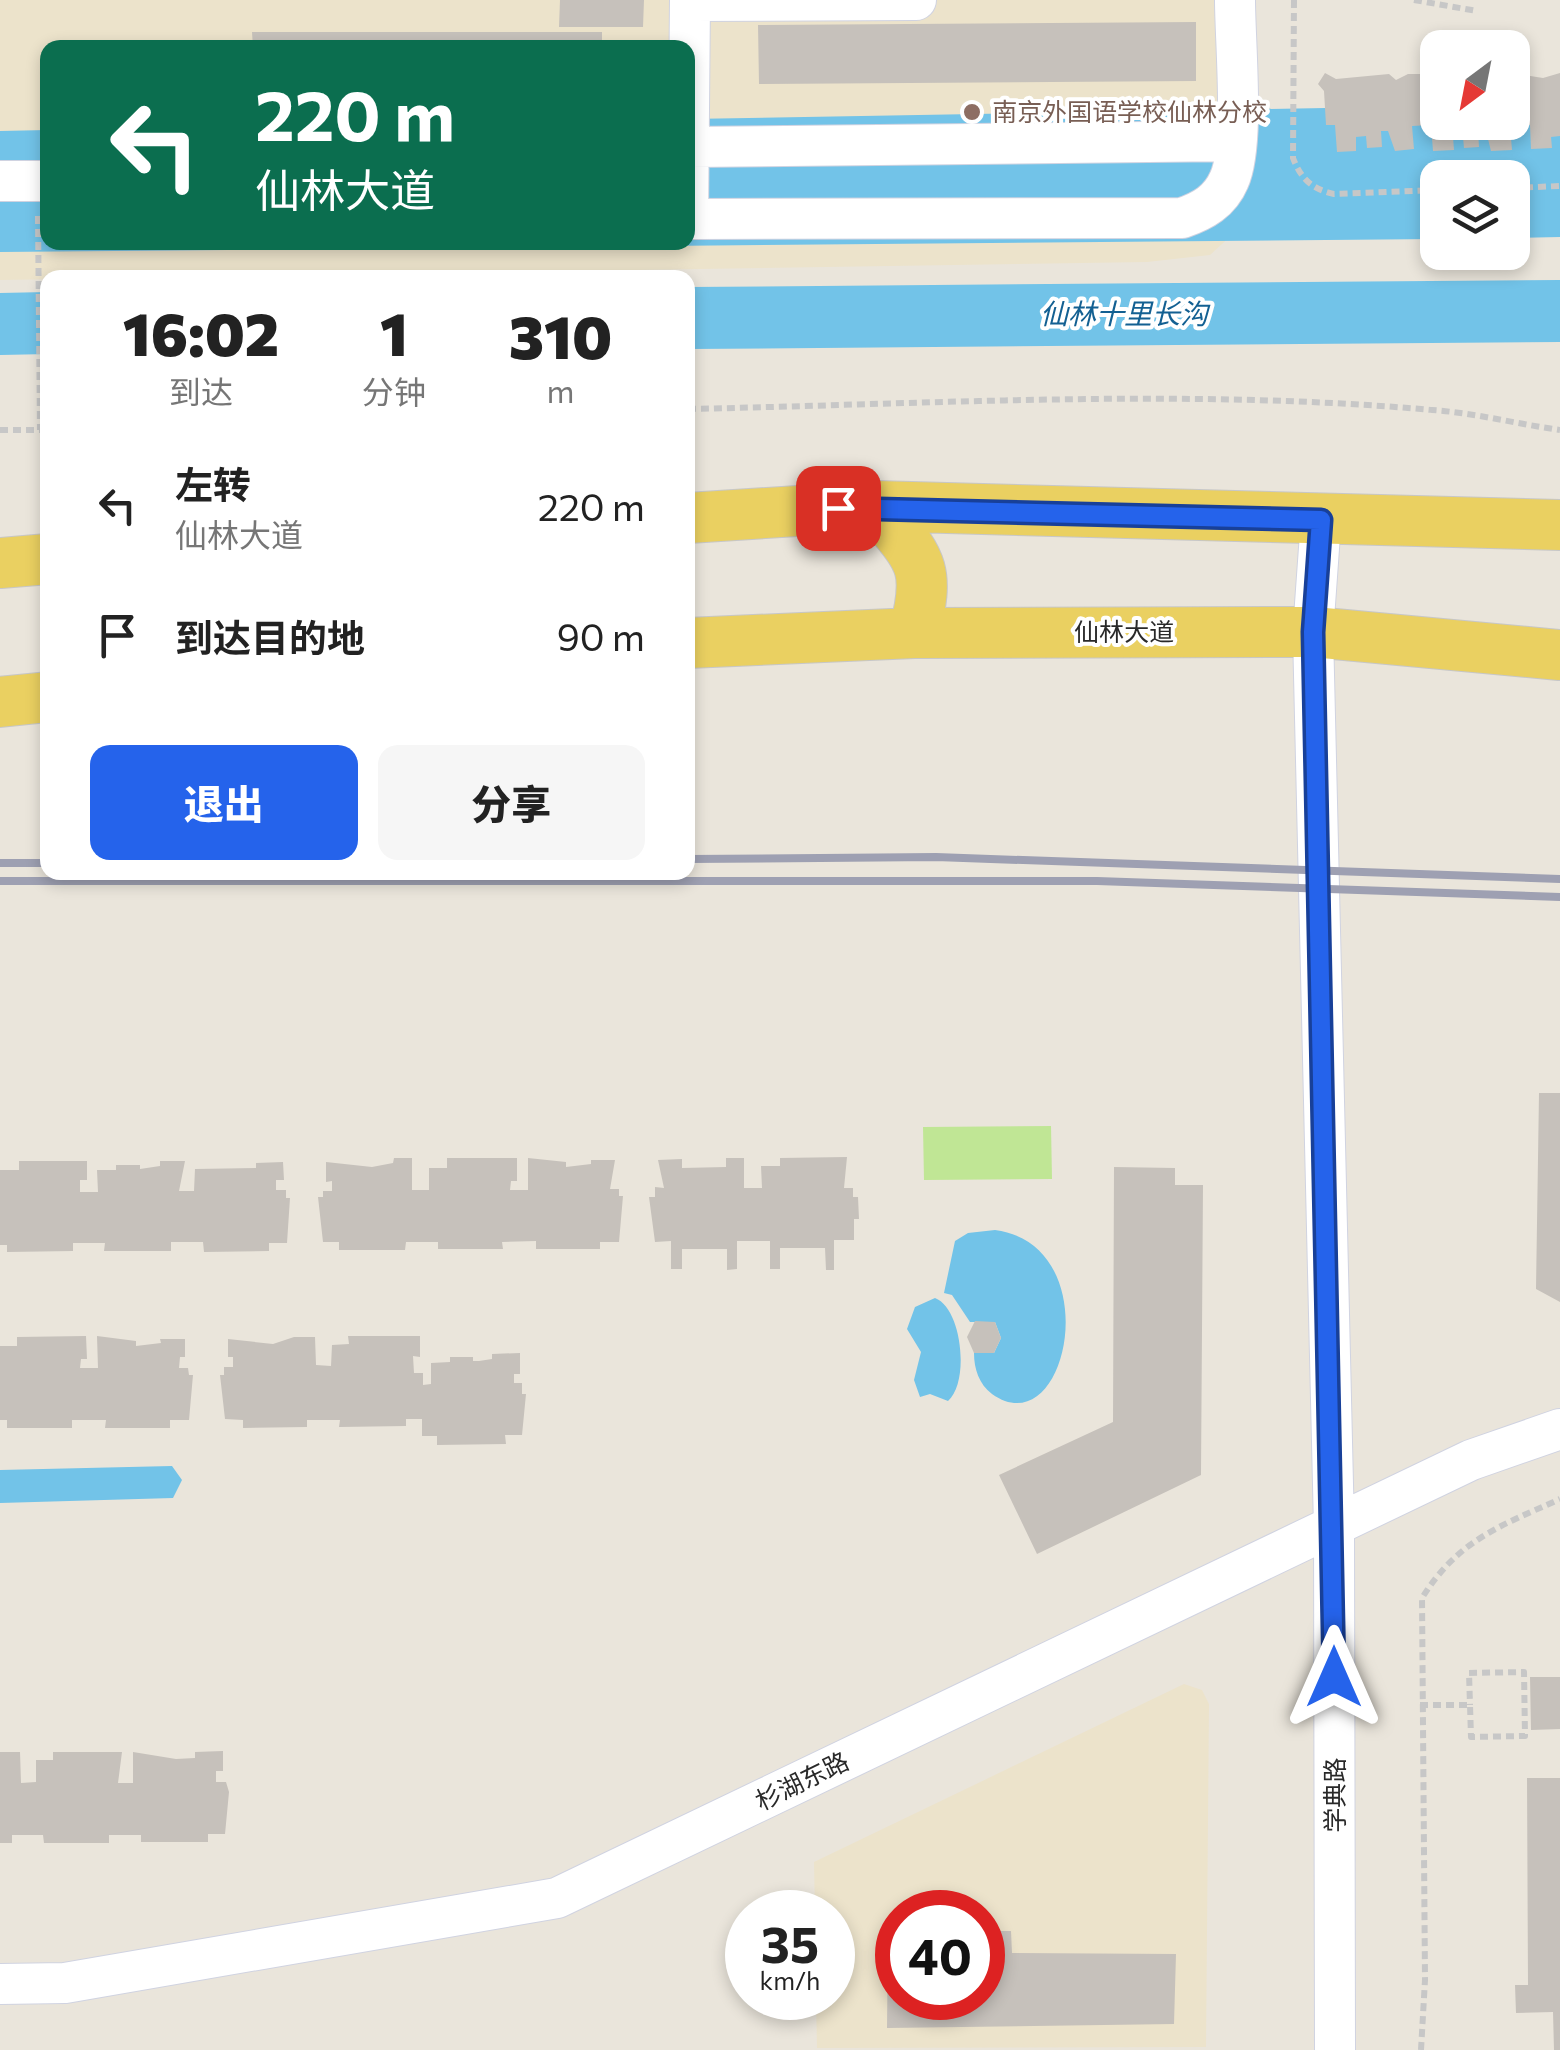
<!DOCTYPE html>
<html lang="zh">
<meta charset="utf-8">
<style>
body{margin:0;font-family:Commissioner,"Noto Sans SC",sans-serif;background:#f6f6f6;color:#222;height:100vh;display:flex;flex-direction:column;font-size:38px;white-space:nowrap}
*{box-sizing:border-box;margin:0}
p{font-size:32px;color:#767676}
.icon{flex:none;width:55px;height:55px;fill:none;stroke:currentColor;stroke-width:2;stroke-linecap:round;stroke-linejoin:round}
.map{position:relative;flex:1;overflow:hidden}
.drawer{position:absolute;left:40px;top:270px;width:655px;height:610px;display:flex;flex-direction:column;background:#fff;border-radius:20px;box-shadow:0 5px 15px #0003}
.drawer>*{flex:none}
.guide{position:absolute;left:40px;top:40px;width:655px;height:210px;border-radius:20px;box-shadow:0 5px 15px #0003;background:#0b6e4f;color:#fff;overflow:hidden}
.needle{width:65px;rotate:212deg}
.tools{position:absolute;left:1420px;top:30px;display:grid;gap:20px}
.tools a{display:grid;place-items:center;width:110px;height:110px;border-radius:20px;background:#fff;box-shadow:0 5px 15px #0003;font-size:50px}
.speed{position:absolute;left:725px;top:1890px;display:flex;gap:20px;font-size:50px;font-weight:700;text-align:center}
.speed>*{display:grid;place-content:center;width:130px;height:130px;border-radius:50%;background:#fff;box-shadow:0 5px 15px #0003;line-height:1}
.speed small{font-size:25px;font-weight:400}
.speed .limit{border:15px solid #d22;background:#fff;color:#111}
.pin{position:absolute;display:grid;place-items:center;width:85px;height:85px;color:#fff;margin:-42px;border-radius:20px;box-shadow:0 5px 15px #0006}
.me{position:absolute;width:110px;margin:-55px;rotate:0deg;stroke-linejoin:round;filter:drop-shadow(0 0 8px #0008)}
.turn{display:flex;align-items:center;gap:35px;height:210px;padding:0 50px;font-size:45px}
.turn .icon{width:130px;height:130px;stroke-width:2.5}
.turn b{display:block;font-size:70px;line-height:85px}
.eta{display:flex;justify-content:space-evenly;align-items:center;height:170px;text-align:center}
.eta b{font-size:60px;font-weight:800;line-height:70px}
.primary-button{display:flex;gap:20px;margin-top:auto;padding:20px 50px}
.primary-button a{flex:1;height:115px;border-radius:20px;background:#2563eb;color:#fff;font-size:40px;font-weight:800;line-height:115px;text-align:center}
.primary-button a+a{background:#f6f6f6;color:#222}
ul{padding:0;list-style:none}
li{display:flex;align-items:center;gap:30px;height:130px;padding:0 50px}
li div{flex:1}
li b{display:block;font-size:38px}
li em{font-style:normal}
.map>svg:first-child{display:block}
.education{fill:#ece3cb;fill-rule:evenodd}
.pitch{fill:#c0e695}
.water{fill:#72c3e8}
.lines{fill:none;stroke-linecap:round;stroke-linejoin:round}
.river{stroke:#72c3e8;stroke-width:62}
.building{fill:#c6c1bb}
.minor-casing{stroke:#d0d3e1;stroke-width:42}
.major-casing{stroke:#c7c7c7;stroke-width:52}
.path{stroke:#c7c7c7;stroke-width:6;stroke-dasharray:8 5;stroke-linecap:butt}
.minor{stroke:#fff;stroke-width:40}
.major{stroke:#ead061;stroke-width:50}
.rail{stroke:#9ea0b2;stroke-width:8}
.route-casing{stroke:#184099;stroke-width:25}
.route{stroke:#2563eb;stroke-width:18}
.education-dot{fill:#8d6e63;stroke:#fff;stroke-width:4}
.labels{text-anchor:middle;stroke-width:8;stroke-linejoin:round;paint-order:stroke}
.education-label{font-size:25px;fill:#785e54;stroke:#fff;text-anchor:start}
.street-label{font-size:25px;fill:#292929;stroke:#fff}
.water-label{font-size:28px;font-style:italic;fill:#136092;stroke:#fff}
</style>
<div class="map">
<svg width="1560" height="2050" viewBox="0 0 1560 2050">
<rect width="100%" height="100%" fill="#eae5db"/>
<path class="education" d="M0,0h1256l1,177 -11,45 -36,33 -63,7 -1147,18zM48,48h640v194h-640z
M1184,1684l18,6 7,14 -3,343 -389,1 -1,-50h16v-86h-17l-1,-50zM898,1912h84v86h-84z"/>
<path class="pitch" d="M1051,1126l1,53 -128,1 -1,-53z"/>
<path class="water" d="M1560,104v133l-47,1 -1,-60h-74l-1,61 -1437,13v-121l47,-1 1,112h640v-123l749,-13 1,16h74z
M995,1230c114,15 73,218 -3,164 -13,-10 -18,-25 -18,-41h20l7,-15 -6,-16h-25l-18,-27 -8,-2 11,-52 13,-8z
M935,1298c27,10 35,84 13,103l-18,-7 -10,3 -6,-17 7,-28 -14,-23 8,-22z
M172,1466l10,14 -9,18 -173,5v-33z"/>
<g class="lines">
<path class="river" d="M688,318l872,-7
M0,324l48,-1"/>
</g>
<path class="building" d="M560,0h84l-1,27h-84z
M1196,22v59l-437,3 -1,-59z
M252,32h350v16h-349z
M1325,73l11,6 53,-5 7,6 12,-6h27l3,48h74v-49l31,5 17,-5v63l-9,1 1,11 -21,1 -1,-24 -20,1 2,24 -21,1 -5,-20h-8l1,16 -15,1 -1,-11h-10l1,13 -21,1 -2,-26 -19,1 2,23 -19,2 -7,-20h-7l1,16 -15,1 -1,-12 -10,1v14l-19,1 -2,-27h-9l-2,-34 -6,-7z
M1539,1093h21v209l-24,-13z
M847,1157l-3,31h9v9h5l1,22h-5v21h-20v30h-8l-1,-22h-45v21h-10v-28h-33v28l-10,1v-21h-45v20h-11v-28l-16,1 -6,-45h6v-10l9,1 -6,-28 24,-1v9l44,-1v-9h18v30h18l-1,-22h19v-8z
M394,1158h18v32h17v-22h18v-10h70v23h-6l-1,9h18v-32l38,4v5l25,-3v-4h24l-5,29h9v7h4l-4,46h-19v7h-64v-8l-34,1 1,7h-65v-7h-32l-1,8h-66v-8h-16l-5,-45h5v-6h9v-10l-6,1v-20l46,5 21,-4z
M19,1161h68v19h-7v12h18l-1,-22h19v-5h24v4l20,-3v-5h25l-6,30h15l1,-22 61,-1v-5l27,-1 1,18h-8v10h10v8h4l-3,45h-18v8l-65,1 -1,-10h-32v9h-67l1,-8h-32v8l-66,1v-7h-7v-75h19z
M1114,1167l61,1v17h28l-2,290 -164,79 -38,-79 114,-53z
M975,1321l20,1 6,16 -7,15h-20l-7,-16z
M86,1336l1,23h-6l-1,9h18l-1,-32 39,5v5l25,-3 -1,-4h25v18h-5l-1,11h9l1,7h4l-4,45h-19v8h-65l1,-8h-34v8h-65v-8h-7v-74h17v-9z
M348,1336h72v21l-7,-1 1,17h9v12l8,-1v-21l19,-1v-5h23v4h6l13,-2v-5l28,-1v21h-6v9h8v11h4l-4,41h-17l1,9 -69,1v-9h-15v-17h-16v7l-67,1 1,-7h-33v7l-64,1v-8l-18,-1 -5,-44h4v-8h9v-10h-5v-18l45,5 21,-7h21l1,28 15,1 1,-21 17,-1z
M1530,1677h30v52l-29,1z
M223,1751v20h-7v11h10l3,10 -4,42h-17v8h-67v-7h-32v8h-65l-1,-8h-31v8h-12v-91h20l1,31 15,-1v-22h17v-8h69l-4,31h15v-31l43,7 19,-1v-6z
M1527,1778h33v272h-6l-1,-38 -37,1 -1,-28h13z
M888,1929h10v69h84v-67h29l1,22 164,1 -2,70 -287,4z"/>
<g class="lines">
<g class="minor-casing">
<path id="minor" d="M690,1l226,-1
M689,147l547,-6
M0,181h48
M688,219l494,-1c21,-7 38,-17 47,-38 16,-35 6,-137 6,-180
M688,219l2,-219
M1321,520l-8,112 21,895 1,523
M0,1984l65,-1 492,-85 914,-438 89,-31"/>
</g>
<g class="major-casing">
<path id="major" d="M876,506c43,53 56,58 38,127
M688,518l188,-12 684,19
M0,563l48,-4
M688,643l226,-10 399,-1 247,23
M0,702l48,-5"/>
</g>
<path class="path" d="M1294,0l-1,158c8,21 19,31 41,36l104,-4
M1414,0l63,11
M1512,188l48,-2
M38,216l2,214
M688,409c247,-5 498,-21 744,1 43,3 85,14 128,20
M0,430h48
M1420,1705h50l1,32 54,-1 -1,-64 -55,1 1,32
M1421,2050l4,-70 -3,-382c36,-58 78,-72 138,-99"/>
<use href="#minor" class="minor"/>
<use href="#major" class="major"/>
<path class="rail" d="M688,859l248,-2 624,22
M0,863h48
M0,881h1097l463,16"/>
</g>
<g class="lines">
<g class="route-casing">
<path id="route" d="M838,508l483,12 -8,112 21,1045"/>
</g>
<use href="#route" class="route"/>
</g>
<circle class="education-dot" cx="972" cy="112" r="10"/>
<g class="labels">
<g class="education-label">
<text x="992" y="121">南京外国语学校仙林分校</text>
</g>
<g class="street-label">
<text x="1124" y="641">仙林大道</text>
<text transform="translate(802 1781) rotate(-26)" y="9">杉湖东路</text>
<text transform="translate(1335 1795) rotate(-90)" y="9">学典路</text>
</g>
<g class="water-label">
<text x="1124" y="324">仙林十里长沟</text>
</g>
</g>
</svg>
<div class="tools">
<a><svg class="needle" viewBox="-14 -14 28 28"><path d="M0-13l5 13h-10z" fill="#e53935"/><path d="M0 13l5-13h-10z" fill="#767676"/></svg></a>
<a><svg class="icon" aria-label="layers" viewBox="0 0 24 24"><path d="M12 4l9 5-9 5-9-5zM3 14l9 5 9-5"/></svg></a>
</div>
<div class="speed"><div>35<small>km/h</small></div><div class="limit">40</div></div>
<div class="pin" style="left:838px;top:508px;background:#d93025"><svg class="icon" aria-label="arrive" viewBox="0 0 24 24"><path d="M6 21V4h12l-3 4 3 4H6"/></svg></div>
<svg class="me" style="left:1334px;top:1677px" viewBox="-20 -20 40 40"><path d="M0-17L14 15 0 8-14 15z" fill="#2563eb" stroke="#fff" stroke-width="4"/></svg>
<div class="guide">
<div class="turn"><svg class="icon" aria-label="left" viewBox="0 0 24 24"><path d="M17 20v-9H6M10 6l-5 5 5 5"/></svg><div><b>220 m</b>仙林大道</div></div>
</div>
<section class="drawer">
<div class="eta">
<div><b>16:02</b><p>到达</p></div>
<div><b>1</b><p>分钟</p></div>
<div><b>310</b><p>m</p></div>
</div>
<ul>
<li><svg class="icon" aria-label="left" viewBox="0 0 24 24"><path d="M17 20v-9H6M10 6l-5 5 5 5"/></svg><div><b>左转</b><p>仙林大道</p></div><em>220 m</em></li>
<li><svg class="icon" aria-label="arrive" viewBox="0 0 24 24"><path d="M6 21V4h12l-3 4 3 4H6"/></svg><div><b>到达目的地</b></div><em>90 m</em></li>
</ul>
<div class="primary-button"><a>退出</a><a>分享</a></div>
</section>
</div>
